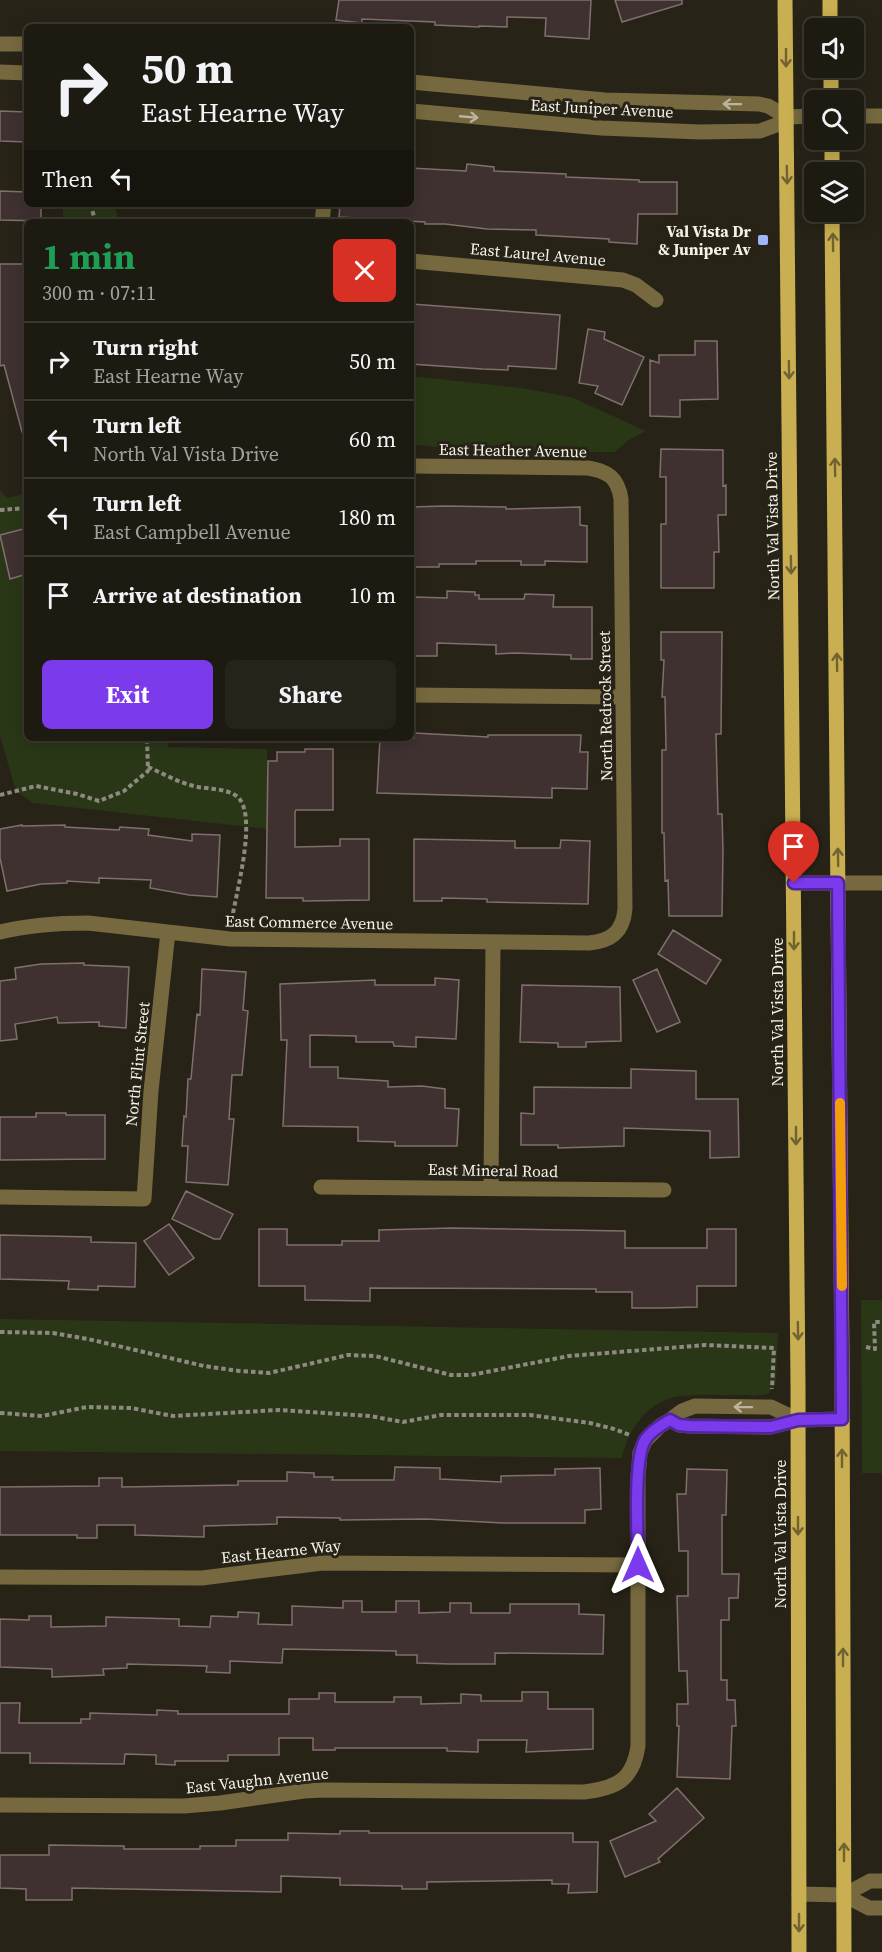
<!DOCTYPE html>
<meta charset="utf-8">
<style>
body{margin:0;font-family:"Source Serif 4",serif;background:#25231a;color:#f1f3f6;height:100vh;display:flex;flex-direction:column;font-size:22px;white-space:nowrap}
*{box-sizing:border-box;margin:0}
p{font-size:20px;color:#a0a19f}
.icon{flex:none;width:33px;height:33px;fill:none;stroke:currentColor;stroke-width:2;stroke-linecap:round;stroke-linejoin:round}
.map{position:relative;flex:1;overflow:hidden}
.sheet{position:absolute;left:24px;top:219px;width:390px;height:522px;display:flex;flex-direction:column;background:#1d1a11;border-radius:9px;box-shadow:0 3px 15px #0003,0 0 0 2px #3b3831}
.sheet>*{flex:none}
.guide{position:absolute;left:24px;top:24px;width:390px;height:183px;border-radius:9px;box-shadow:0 3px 15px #0003,0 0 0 2px #3b3831;background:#1d1a11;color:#f1f3f6;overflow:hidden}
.tools{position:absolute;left:804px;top:18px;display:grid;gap:12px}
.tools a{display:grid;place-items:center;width:60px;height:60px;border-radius:9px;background:#1d1a11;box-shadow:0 3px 15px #0003,0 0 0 2px #3b3831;font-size:30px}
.pin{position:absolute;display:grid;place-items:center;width:51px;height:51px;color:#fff;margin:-62px -26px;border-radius:50% 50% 50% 0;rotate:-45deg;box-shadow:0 0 6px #0007}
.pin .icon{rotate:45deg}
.me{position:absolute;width:66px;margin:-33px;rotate:0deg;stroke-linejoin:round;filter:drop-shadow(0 0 4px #0008)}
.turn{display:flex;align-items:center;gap:21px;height:126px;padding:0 18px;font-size:27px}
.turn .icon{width:78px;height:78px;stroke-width:2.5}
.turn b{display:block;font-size:42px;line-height:51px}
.then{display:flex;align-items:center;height:57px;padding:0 18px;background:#0003;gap:12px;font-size:22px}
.round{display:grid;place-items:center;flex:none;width:63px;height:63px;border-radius:9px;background:#25231a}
.overview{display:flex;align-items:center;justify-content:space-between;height:102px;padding:0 18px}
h1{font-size:36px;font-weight:700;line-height:45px;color:#1e9e55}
.action{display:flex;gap:12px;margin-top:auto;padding:12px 18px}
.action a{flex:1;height:69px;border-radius:9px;background:#7c3aed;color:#fff;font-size:24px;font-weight:700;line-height:69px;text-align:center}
.action a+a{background:#25231a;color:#f1f3f6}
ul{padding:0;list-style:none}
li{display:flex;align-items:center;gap:18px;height:78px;padding:0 18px;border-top:2px solid #3b3831}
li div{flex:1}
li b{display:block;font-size:22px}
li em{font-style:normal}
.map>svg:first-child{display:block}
.green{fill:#293717}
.building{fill:#403131;stroke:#806f6f;stroke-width:1.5}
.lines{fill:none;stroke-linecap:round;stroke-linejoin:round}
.path{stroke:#8d8a80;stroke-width:4;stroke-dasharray:4.5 3;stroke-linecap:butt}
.minor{stroke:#76693f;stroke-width:15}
.major{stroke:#c9af51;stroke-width:15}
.oneway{stroke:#706231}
.oneway2{stroke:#bcb49d}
.route-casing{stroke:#51269a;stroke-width:15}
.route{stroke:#7c3aed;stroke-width:10}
.slow{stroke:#f59e0b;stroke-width:10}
.poi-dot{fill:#9fb3fd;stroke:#272317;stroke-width:2}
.labels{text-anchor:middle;stroke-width:6;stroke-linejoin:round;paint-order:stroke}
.street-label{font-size:16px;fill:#f5f2ea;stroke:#272317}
.poi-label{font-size:16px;font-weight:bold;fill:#f5f2ea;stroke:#272317;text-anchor:end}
</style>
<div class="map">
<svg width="882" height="1952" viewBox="0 0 882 1952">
<rect width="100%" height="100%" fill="#272317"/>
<path class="green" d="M63,204h52l3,18h-55z
M411,376l110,12 50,9 75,34 -19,10 -12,11c-31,1 -62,-2 -93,-2 -37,-1 -74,0 -111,-6z
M0,490l7,8 20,-5v245h141v9l99,2v80l-234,-26 -17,-12 -16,-55z
M861,1300h21v173h-20z
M0,1319l778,14 -2,46 -1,6 -6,8c-9,4 -21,2 -32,2 -18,0 -37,-1 -55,1 -33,3 -54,33 -60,62l-622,-7z"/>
<path class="building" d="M339,0h252l-2,39 -44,-3 1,-18 -39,-1v10l-28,-1v1l-44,-2v-3l-73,-3v4l-26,-3z
M615,0h67v4l-60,18z
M0,111l27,1v30l-27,-1z
M467,164l27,3v4l72,3v3l73,3v2h38v32h-39l-1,30 -28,-2v-3l-73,-4v-5l-49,-1 -42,-5h-20v-2l-86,-5 1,-13h71v-36l55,3z
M0,191l27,1v12h14v17l-41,-1z
M0,264h27v167l-5,1 -18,-67 -4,1z
M411,304l149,11 -4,54 -48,-3v4l-26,-1 -71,-5z
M588,329l17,3 -1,7 40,18 -22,48 -27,-12 3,-7 -19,-3z
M695,341h22l1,58 -38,1v17l-30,-1v-56l9,3v-8h36z
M661,449l62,1v36l3,-1v30h-8l1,37h-5v36h-53v-64h5v-47h-6z
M445,506l61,1v2l74,-2v18l7,1v36l-42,-1v4h-24v-4h-45v3h-37v3h-28v-60z
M27,528v46l-17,5 -10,-44z
M447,591l28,1v3h4v4h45l1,-5 29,1 -1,12h39v52h-21v-4l-56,-2 -19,1v-9l-59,-2v13h-22v-59l32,1z
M661,632h61l-1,102h-5l2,80h4l1,37 -1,65h-53l-1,-36 -3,1 -1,-48h-2v-83h4l-1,-53h-3l2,-37h-3z
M414,733l74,4v-2h93l-1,17h8l-1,37 -35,-1v10l-175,-5 3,-55h34z
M305,749h28v61h-37l-1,2v35l45,-1v-7h29v61l-66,1v-3h-37l2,-137h9v-9h28z
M22,825v1l43,-1v2l54,3 1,-3 29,2 -1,6 44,6v-7l28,1 -3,62 -28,-2 -39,-7 1,-8 -52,-2v5l-32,-2v2l-26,1 -34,7 -7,-33v-29z
M414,839l101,2v7h45l1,-8 29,1 -2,63 -101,-2v-3l-45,-1v3h-28z
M673,930l48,30 -15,24 -48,-30z
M84,963v2l45,2 -3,61 -27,-2v-4l-41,1 -1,-6 -42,7 2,15 -17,2v-60l16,-2 -1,-11 26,-4z
M202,969l44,3 -3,38 5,1 -6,64h-10l-3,44h5l-6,66 -42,-3 2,-36h-6l2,-30 2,1 2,-38h3l6,-65 3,1z
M657,969l23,53 -23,10 -24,-52z
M435,978l24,2 -3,59 -40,-2v10l-22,-1 -1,-4h-37v-6l-46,-1v32h28v11l50,3v6l34,-1 23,3v19l14,1 -2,37h-62v-4l-37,-1v-14l-75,-1 4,-86h-6l-1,-56 95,-4v5h60z
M522,985l98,2 1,54 -35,1v5h-28v-4l-38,-1z
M631,1069l65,2v28h42l1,58 -29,1v-27l-86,-3v18l-66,2v-3h-37v-32l13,1v-27l97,1z
M36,1113h30v2h39v44l-105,1v-43h36z
M186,1191l47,23 -13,25h-6l-42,-20z
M169,1224l25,34 -25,17 -25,-34z
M452,1228l173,3v17h82v-19h29v57h-39v21l-36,1h-29v-16h-36v-3l-226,-1v13l-65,-1v-14h-46v-57h28v16h55v-4h37v-11z
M0,1235l91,2v5l45,1 -1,44 -37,-1v4l-30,-1 1,-8 -69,-2z
M395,1467l45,1v11l61,3v-6l54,-1v-6l45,-1 1,41 -16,1v13h-82l-77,-4 -86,1v-2l-63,-1v7l-73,2v11l-69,-2v-10h-38v13h-20v-3h-77v-48l99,-1v-8h23v9l116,-2v-4h49v-9l27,1v4h19l-1,3h62z
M687,1469l40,1 -1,45h-4v59h17l-1,24h-9v22h-8v60h6v20h8l1,26h-4l-2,53 -53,-2 2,-51h-2v-22h11l-1,-33h-8l-2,-75h11v-45h-9l-2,-57h9z
M343,1601h19v11h34v-11h23v12l31,-1v-9h21v10h39v-9h69v10l25,1 -1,39 -108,-1v11h-45l-33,-1v-8h-21v-4l-113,-2 -1,14 -52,-2v12l-24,-1 1,-6 -80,-2v4l-24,1 1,6 -52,2v-8l-52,-2v-48l29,1v-4h22v11l55,-1v-9l73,2v7l31,1 1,-11 27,1v-5l21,1 -1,11 34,1v-19l51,2z
M522,1692h26v17h45v40l-67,3 1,-12h-49v12l-31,-1v-3h-112v2h-22v-12h-34v17h-51v6h-53v4l-19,-1v-9l-31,-1 -1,10 -94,-1v-10h-30v-50h20l-1,20h62v-4h9v-6l67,2v-5l21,1v3h111v-15h30v-6h16v9h59v-5h27v7l40,-1v-9l20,1v6h41z
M677,1788l27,30 -46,41 2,3 -35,15 -15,-36 46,-20 -7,-7z
M340,1831h29v2h204v9h25l-1,50 -29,1 1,-9h-17v-4l-125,2v7h-25v-3l-62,-1v-7l-59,-2v16l-209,-4v12h-46v-11l-26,-1v-33h49v-10l75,1v3h76v-3h36v-6h52v-7l52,1z"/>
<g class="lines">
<path class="path" d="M90,204l6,18
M0,510l27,-2
M148,767c14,6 28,14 42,18 16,5 31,2 45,10 26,15 -1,104 -4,130
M0,795l36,-9 41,8 22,7 25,-10 24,-20 -1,-33
M0,1332l53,1 35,6 116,27 35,5 30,2 79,-18 27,1 76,19h20l98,-19 137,-11 68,3 -2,41
M866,1347l9,2 -1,-27h8
M0,1413l42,3 45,-9 44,1 42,8 106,-6 91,6 33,6 38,-7h89l60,8 24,6 16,6"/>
<path class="minor" d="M0,44h27
M0,72l27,1
M411,82l194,18 154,4 9,2 19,11 27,-1
M411,111l190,17 99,4 60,-1 19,-7 8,-7
M854,116h28
M322,222l2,-18
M411,261l212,19 13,5 20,15
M411,695l212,2
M794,883h88
M0,932c29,-7 58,-9 88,-9l142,16 359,4c22,-2 34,-11 36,-34l-4,-410c-3,-21 -13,-28 -33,-31l-177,-2
M321,1187l343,3
M491,1188l2,-246
M0,1197l144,2 7,-108 17,-159
M670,1420l9,5 10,1 82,1 27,-7 44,-1
M0,1577l202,1 121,-15 315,2
M0,1805l184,1 36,-3 84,-12 19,-1 261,2c33,-4 49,-12 54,-46v-269l2,-24 5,-12 15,-15 10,-6 12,-9 13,-5 76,1 27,13
M799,1894l45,1 25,13h13
M844,1895l26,-14h12"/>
<path class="major" d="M785,0l13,1384 1,568
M830,0v28
M831,68v32
M832,140v32
M832,212l10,1151 2,589"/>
</g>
<defs><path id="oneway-shaft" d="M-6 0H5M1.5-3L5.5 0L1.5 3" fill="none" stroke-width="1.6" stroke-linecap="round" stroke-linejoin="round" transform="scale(1.5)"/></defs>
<g class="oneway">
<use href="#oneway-shaft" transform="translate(786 58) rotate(90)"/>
<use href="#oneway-shaft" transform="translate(787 175) rotate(89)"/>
<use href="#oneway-shaft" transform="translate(833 242) rotate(-91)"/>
<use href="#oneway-shaft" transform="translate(789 370) rotate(89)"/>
<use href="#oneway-shaft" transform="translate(835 467) rotate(-91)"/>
<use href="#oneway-shaft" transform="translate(791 565) rotate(89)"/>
<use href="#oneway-shaft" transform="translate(837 662) rotate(-91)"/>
<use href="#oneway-shaft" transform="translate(838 857) rotate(-91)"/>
<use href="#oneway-shaft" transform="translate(794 941) rotate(90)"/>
<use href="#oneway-shaft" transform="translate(796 1136) rotate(90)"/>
<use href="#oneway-shaft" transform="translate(798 1331) rotate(89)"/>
<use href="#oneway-shaft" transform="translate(842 1458) rotate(-90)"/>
<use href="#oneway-shaft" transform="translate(798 1526) rotate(90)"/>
<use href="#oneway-shaft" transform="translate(843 1657) rotate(-90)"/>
<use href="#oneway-shaft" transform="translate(844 1852) rotate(-90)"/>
<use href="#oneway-shaft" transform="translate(799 1923) rotate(90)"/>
</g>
<g class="oneway2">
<use href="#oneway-shaft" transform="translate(732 104) rotate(-179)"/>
<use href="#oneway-shaft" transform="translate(469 117) rotate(5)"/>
<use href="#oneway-shaft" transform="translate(743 1407) rotate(-179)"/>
</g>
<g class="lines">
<g class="route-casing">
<path id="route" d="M638,1565c0,-28 -5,-104 7,-125 6,-9 16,-15 25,-20l9,5 10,1 82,1 27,-7 44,-1 -4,-536h-44"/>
</g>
<use href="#route" class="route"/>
<path class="slow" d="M840,1103l2,183"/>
</g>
<rect class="poi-dot" x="757" y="234" width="12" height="12" rx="3"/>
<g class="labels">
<g class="street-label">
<text transform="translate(602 108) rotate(3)" y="6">East Juniper Avenue</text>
<text transform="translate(538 254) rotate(5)" y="6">East Laurel Avenue</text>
<text transform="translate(513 450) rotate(1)" y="6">East Heather Avenue</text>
<text transform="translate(772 526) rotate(-91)" y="6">North Val Vista Drive</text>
<text transform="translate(605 706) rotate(-91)" y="6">North Redrock Street</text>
<text transform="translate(309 922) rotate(1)" y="6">East Commerce Avenue</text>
<text transform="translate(777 1012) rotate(-90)" y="6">North Val Vista Drive</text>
<text transform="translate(137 1064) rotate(-84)" y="6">North Flint Street</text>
<text transform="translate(493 1170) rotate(1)" y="6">East Mineral Road</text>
<text transform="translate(780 1534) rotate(-90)" y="6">North Val Vista Drive</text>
<text transform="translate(281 1551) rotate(-6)" y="6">East Hearne Way</text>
<text transform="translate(257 1780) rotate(-6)" y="6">East Vaughn Avenue</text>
</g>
<g class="poi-label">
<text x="751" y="237">Val Vista Dr<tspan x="751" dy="18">&amp; Juniper Av</tspan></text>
</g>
</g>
</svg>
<div class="tools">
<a><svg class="icon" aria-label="sound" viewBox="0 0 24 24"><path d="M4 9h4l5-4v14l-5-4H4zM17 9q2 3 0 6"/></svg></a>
<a><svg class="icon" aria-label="search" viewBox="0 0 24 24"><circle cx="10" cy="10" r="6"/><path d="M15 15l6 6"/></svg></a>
<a><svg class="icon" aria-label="layers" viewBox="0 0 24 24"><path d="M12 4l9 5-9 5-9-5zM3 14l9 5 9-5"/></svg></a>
</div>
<div class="pin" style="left:794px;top:883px;background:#d93025"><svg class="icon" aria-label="arrive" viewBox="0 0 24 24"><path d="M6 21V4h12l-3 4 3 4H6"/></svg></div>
<svg class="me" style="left:638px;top:1565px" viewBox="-20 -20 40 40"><path d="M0-17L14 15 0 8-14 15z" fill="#7c3aed" stroke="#fff" stroke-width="4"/></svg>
<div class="guide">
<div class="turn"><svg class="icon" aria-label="right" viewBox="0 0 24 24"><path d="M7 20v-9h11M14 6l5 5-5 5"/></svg><div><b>50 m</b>East Hearne Way</div></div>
<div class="then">Then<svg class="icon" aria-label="left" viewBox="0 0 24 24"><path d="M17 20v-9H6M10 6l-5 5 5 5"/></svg></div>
</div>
<section class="sheet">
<div class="overview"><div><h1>1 min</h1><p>300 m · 07:11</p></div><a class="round" style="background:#d93025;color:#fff"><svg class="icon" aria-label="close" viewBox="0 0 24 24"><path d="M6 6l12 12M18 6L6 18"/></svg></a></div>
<ul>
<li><svg class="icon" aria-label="right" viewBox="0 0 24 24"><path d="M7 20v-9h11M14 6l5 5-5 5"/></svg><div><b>Turn right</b><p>East Hearne Way</p></div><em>50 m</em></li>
<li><svg class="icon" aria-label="left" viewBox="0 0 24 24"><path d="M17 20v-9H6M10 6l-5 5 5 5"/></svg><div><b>Turn left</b><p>North Val Vista Drive</p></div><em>60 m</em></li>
<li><svg class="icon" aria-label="left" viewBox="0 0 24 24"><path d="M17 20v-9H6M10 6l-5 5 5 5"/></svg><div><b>Turn left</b><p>East Campbell Avenue</p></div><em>180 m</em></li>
<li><svg class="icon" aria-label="arrive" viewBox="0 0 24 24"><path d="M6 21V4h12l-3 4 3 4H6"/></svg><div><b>Arrive at destination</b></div><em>10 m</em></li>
</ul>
<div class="action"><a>Exit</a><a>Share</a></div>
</section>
</div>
